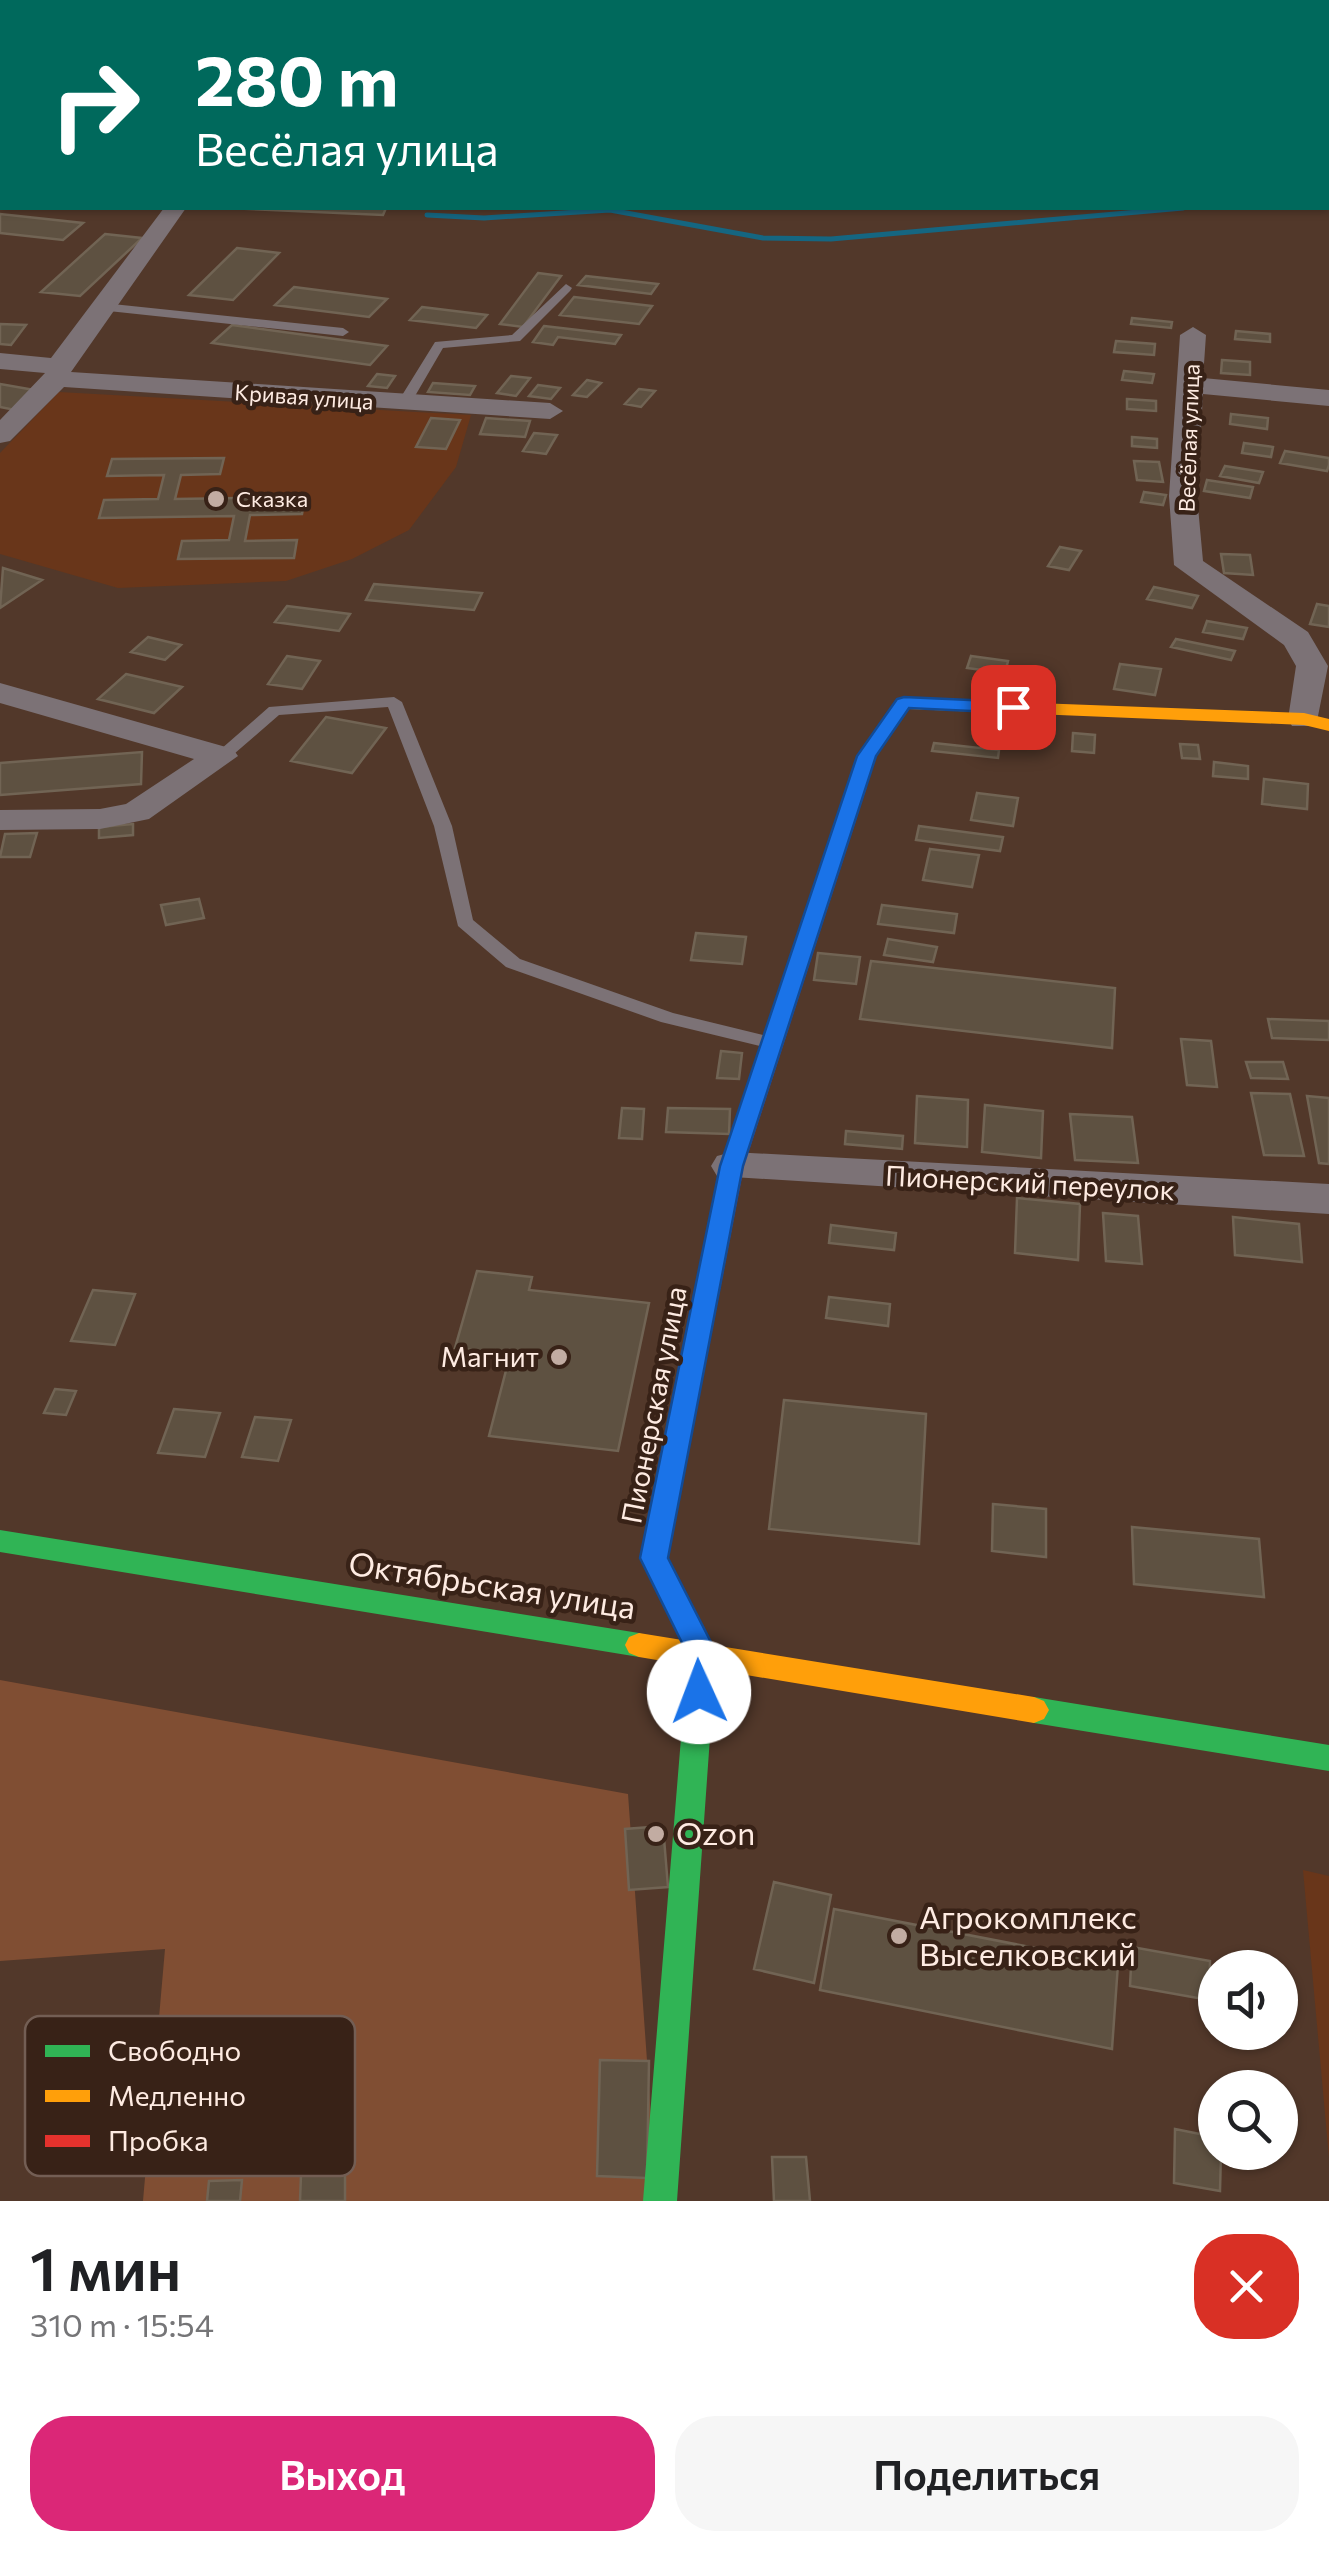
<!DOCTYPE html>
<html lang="ru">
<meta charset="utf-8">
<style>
body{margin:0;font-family:Commissioner,sans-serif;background:#f6f6f6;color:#202124;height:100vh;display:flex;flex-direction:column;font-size:38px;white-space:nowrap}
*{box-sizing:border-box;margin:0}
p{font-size:32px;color:#757577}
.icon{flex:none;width:55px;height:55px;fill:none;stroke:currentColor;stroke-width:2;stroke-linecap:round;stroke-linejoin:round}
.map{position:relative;height:2201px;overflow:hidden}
.details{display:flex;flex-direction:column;background:#fff;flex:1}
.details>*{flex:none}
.top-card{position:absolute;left:0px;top:0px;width:1330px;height:210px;box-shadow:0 2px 8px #0004;background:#00695c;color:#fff;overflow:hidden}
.controls{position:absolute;left:1198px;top:1950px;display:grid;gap:20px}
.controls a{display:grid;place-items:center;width:100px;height:100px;border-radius:50%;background:#fff;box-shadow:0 2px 8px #0004;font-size:50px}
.pin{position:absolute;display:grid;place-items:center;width:85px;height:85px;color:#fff;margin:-42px;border-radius:20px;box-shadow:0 5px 15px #0006}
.me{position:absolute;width:110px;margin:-55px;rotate:358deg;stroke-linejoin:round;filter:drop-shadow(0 0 8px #0008)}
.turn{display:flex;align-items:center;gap:35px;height:210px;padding:0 30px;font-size:45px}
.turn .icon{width:130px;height:130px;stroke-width:2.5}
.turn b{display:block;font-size:70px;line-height:85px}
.round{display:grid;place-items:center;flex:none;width:105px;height:105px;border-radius:40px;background:#f6f6f6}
.summary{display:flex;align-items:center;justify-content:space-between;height:170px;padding:0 30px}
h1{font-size:60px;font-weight:600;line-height:75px}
.primary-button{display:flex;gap:20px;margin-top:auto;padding:20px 30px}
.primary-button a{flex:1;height:115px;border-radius:40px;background:#db2777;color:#fff;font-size:40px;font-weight:600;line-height:115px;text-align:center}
.primary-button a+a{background:#f6f6f6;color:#202124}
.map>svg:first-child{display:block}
.built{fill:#69361a}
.green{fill:#804e33}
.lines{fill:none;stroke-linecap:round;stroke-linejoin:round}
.stream{stroke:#156681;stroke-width:5}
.building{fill:#5e5141;stroke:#716454;stroke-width:2.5}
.lane{fill:#7c7276;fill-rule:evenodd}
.street{fill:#7c7276;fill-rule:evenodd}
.fast{fill:#30b455;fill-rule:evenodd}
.slow{fill:#ff9f0a;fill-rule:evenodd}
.jam{fill:#e5322d;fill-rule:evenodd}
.route{fill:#1a73e8;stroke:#114b97;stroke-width:2.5}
.poi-dot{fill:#c2aca2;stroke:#382217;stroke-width:4}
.labels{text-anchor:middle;stroke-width:9;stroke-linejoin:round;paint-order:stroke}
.far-street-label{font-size:22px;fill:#feebe2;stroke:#382217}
.far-poi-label{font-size:22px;fill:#feebe2;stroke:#382217;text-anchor:start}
.street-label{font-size:28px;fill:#feebe2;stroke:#382217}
.poi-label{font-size:28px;fill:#feebe2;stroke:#382217;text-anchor:end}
.near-street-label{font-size:32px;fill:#feebe2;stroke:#382217}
.near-poi-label{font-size:32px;fill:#feebe2;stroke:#382217;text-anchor:start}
.key{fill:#382217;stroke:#735e54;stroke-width:2.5}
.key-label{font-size:28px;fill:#feebe2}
</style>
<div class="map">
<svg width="1329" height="2201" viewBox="0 0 1329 2201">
<rect width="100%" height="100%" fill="#52382a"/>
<path class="built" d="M59,392l412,23 -15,52 -47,63 -57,29 -66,22 -168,7 -118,-34v-101z
M1303,1870l26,6v282z"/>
<path class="green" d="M0,1680l628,114 29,407h-514l22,-252 -165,12z"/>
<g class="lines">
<path class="stream" d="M427,215l57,3 126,-8 153,28 68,1 352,-31"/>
</g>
<path class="building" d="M226,208h160l-3,7z
M0,215v-1l83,9 -20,17 -63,-7z
M105,234l37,4 -62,58 -39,-4z
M237,248l42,5 -46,47 -44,-5z
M538,273l23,3 -38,51 -23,-3z
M586,276l72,8 -7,10 -73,-9z
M294,287l93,12 -18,18 -94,-12z
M574,297l78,9 -13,18 -79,-9z
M422,307l65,8 -11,13 -66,-8z
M1132,318l40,4 -1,6 -40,-4z
M0,324l26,1 -15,20 -11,-1z
M232,325l155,21 -17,19 -158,-22z
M544,326l77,9 -6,9 -57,-7 -5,8 -20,-3z
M1236,331l34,3v8l-35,-3z
M1116,341l39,3 -1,11 -40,-3z
M1222,360l28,2v13l-29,-2z
M1124,371l30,3 -2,9 -30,-3z
M377,374l18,2 -8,12 -19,-2z
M511,376l19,2 -14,18 -19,-3z
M587,380l14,3 -14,14 -14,-2z
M433,383l42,3 -5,9 -42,-3z
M0,384l40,7 -25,19 -15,-3z
M538,385l22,3 -9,11 -22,-3z
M639,389l16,2 -14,16 -16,-3z
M1127,399l29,2v10l-29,-2z
M1231,414l37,4 -1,11 -37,-5z
M431,418l29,2 -14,29 -30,-2z
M486,418l44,3 -5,16 -45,-3z
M534,433l23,2 -11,19 -23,-3z
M1132,437l25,2v9l-25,-2z
M1244,443l29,4 -2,10 -29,-4z
M1285,451l44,7v7l-2,6 -47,-8z
M224,458l-4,16 -39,1 -6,24 130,-2 -3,17 -52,1 -5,26 52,-1 -3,18 -116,1 4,-18 47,-1 5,-24 -135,2 5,-18 54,-1 6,-24 -57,1 5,-17z
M1134,461l25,1 4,20 -26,-2z
M1225,466l38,6 -4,11 -39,-7z
M1207,480l46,7 -3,11 -46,-7z
M1144,492l22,3 -3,10 -22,-3z
M1060,547l21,4 -12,19 -21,-4z
M1221,554l29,1 3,20 -29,-2z
M3,568l39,12 -42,28z
M374,584l108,9 -8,17 -108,-10z
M1154,587l44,9 -6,12 -45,-9z
M1317,604l12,2v21l-19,-3z
M287,606l63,8 -11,17 -64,-9z
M1207,621l40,7 -4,11 -40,-7z
M148,637l33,8 -16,15 -34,-8z
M1176,639l59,12 -4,9 -60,-13z
M287,656l33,5 -18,28 -34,-5z
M971,656l37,5 -3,12 -38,-5z
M1120,664l41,5 -6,26 -41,-6z
M126,674l56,13 -28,26 -56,-14z
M326,717l60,11 -34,45 -61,-12z
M1073,733l22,2 -1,18 -22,-2z
M934,743l65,7 -1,8 -66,-7z
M1180,744l18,1 2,14 -18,-1z
M142,752l-1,32 -141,11v-32z
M1214,762l34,4v13l-35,-3z
M1264,779l44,5 -1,25 -45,-5z
M977,793l41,5 -5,28 -42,-6z
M133,824v11l-34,3v-11z
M919,826l84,11 -3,14 -84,-11z
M37,833l-7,24h-30l5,-23z
M930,849l49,6 -7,32 -49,-7z
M199,899l5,19 -38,7 -5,-20z
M882,905l75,9 -3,19 -76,-9z
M696,933l50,4 -4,27 -51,-4z
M888,939l49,8 -4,15 -49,-7z
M818,953l42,4 -4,27 -42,-4z
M871,961l244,27 -3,60 -252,-29z
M1268,1019l61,2v19l-57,-2z
M1181,1039l30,2 6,46 -30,-2z
M721,1051l21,2 -3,26 -22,-1z
M1246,1062h37l5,17 -37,-1z
M1251,1093l39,1 14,62 -40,-1z
M917,1096l51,4 -1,47 -52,-4z
M1307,1096l22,2v66l-10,-1z
M985,1105l58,6 -2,47 -59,-6z
M622,1108l22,1 -2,30 -23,-1z
M668,1108l62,1 -1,25 -63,-2z
M1070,1114l62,3 6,46 -63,-3z
M846,1131l57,5 -1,13 -57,-5z
M1017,1198l63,6 -2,56 -63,-7z
M1103,1213l35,3 4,48 -36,-3z
M1233,1217l66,7 3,38 -67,-7z
M831,1225l65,8 -2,17 -65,-7z
M477,1271l55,6 -3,13 120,13 -31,148 -129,-15 21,-81 -55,-7z
M93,1290l42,4 -20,51 -44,-4z
M829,1297l61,7 -2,22 -62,-8z
M55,1389l21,2 -10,24 -22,-2z
M784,1400l142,14 -7,130 -150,-15z
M174,1409l46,4 -15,44 -47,-4z
M255,1417l36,3 -13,41 -36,-4z
M993,1504l53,5v48l-54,-6z
M1132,1527l127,12 5,58 -130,-13z
M663,1826l5,61 -39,3 -4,-61z
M774,1882l57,13 -17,88 -60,-14z
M834,1909l284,55 -6,85 -292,-59z
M1132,1947l78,14 -1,39 -79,-14z
M600,2060l49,1 -2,117 -50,-2z
M1175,2129l40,8v15h6l-1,39 -46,-8z
M772,2157h34l4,44h-36z
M345,2172v29h-45l1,-26z
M242,2180l-2,21h-33l2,-20z"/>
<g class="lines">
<path class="lane" d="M566,284l6,4 -2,3 -50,50 -77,7 -35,60h-10l-2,-3 39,-63 77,-7z
M103,303l240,25 6,4 -6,4 -244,-26 -2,-3z
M394,697l8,5 50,124 21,94 47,39 153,54 106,26 3,4 -3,4 -7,2 -111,-27 -155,-55 -48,-41 -24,-100 -46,-119 -109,8 -52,45 -6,1 -8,-5 56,-49z"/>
<path class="street" d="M1095,0h18v2h-18z
M0,69h2v12h-2z
M1328,91h1v12h-1z
M0,191h2v14h-2z
M164,208h22l-115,164 479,31 13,8 -13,8 -486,-32 -54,54 -10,2v-23l45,-47 -45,-4v-16l51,5z
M1193,327l13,8 -3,43 126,12v16l-126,-12 -6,102 6,65 105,71 20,34 -12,60h-24l-4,-7 8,-53 -12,-21 -110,-80 -5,-69 11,-161z
M0,683l233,66 5,7 -89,63 -49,10 -100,1v-20l100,-1 26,-5 68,-45 -194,-56z
M732,1152l597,32v30l-612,-38 -6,-10 6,-10z"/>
<path class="fast" d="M0,1530l639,103 10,4 4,8 -4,8 -10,4 -639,-105z
M682,1601l10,4 24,48 -39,548h-34l45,-548 -20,-40 4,-8z
M1034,1697l295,48v26l-295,-48 -10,-4 -5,-9 5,-9z"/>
<path class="slow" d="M904,698l400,15 25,6v12l-25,-6 -395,-16 -33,47 -12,34h-14l-3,-4 11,-30 40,-57z
M639,1633l395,64 10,4 5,9 -5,9 -10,4 -395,-66 -10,-4 -4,-8 4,-8z"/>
<path class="jam" d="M156,0h43l1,2h-42z
M857,780l10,6 -123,380 -76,392 28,55 -4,8 -10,4 -10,-4 -32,-63 80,-392 127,-380z"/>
</g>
<path class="route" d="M904,697l109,5 9,5 -9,6 -104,-5 -33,48 -133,410 -75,392 48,94 -7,49 -10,3 -11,-3 -4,-9 3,-39 -47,-95 80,-392 137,-410 40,-57z"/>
<g class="poi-dot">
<circle cx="216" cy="499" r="10"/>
<circle cx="559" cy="1357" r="10"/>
<circle cx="656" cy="1834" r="10"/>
<circle cx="899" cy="1936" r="10"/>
</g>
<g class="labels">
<g class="far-street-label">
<text transform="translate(304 397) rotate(4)" y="8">Кривая улица</text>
<text transform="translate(1189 438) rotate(-88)" y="8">Весёлая улица</text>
</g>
<g class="far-poi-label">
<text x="236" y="507">Сказка</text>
</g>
<g class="street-label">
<text transform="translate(1030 1183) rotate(3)" y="10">Пионерский переулок</text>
<text transform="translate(654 1405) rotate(-79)" y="10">Пионерская улица</text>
</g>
<g class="poi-label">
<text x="539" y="1367">Магнит</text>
</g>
<g class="near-street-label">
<text transform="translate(492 1586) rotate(9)" y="11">Октябрьская улица</text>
</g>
<g class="near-poi-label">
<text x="676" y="1845">Ozon</text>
<text x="919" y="1929">Агрокомплекс<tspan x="919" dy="37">Выселковский</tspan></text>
</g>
</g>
<rect x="25" y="2016" width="330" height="160" rx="15" class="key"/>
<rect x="45" y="2045" width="45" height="12" fill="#30b455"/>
<rect x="45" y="2090" width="45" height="12" fill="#ff9f0a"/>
<rect x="45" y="2135" width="45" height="12" fill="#e5322d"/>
<g class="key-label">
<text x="108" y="2061">Свободно</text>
<text x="108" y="2106">Медленно</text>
<text x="108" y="2151">Пробка</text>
</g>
</svg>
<div class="controls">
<a><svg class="icon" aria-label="sound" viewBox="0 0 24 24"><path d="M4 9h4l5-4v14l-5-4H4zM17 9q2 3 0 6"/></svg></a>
<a><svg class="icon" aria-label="search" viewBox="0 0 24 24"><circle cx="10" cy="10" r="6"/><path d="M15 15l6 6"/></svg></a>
</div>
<div class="pin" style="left:1013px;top:707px;background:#d93025"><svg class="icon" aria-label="arrive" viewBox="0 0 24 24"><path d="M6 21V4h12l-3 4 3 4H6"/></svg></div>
<svg class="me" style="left:699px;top:1692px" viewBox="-20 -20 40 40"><circle r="19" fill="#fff"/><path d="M0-13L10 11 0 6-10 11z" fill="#1a73e8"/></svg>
<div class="top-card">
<div class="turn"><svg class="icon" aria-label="right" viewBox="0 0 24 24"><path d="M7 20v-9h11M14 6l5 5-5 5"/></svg><div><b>280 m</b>Весёлая улица</div></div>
</div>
</div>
<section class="details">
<div class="summary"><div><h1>1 мин</h1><p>310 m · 15:54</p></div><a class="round" style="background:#d93025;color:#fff"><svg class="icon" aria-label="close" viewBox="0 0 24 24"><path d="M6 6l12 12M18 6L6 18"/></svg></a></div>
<div class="primary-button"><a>Выход</a><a>Поделиться</a></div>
</section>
